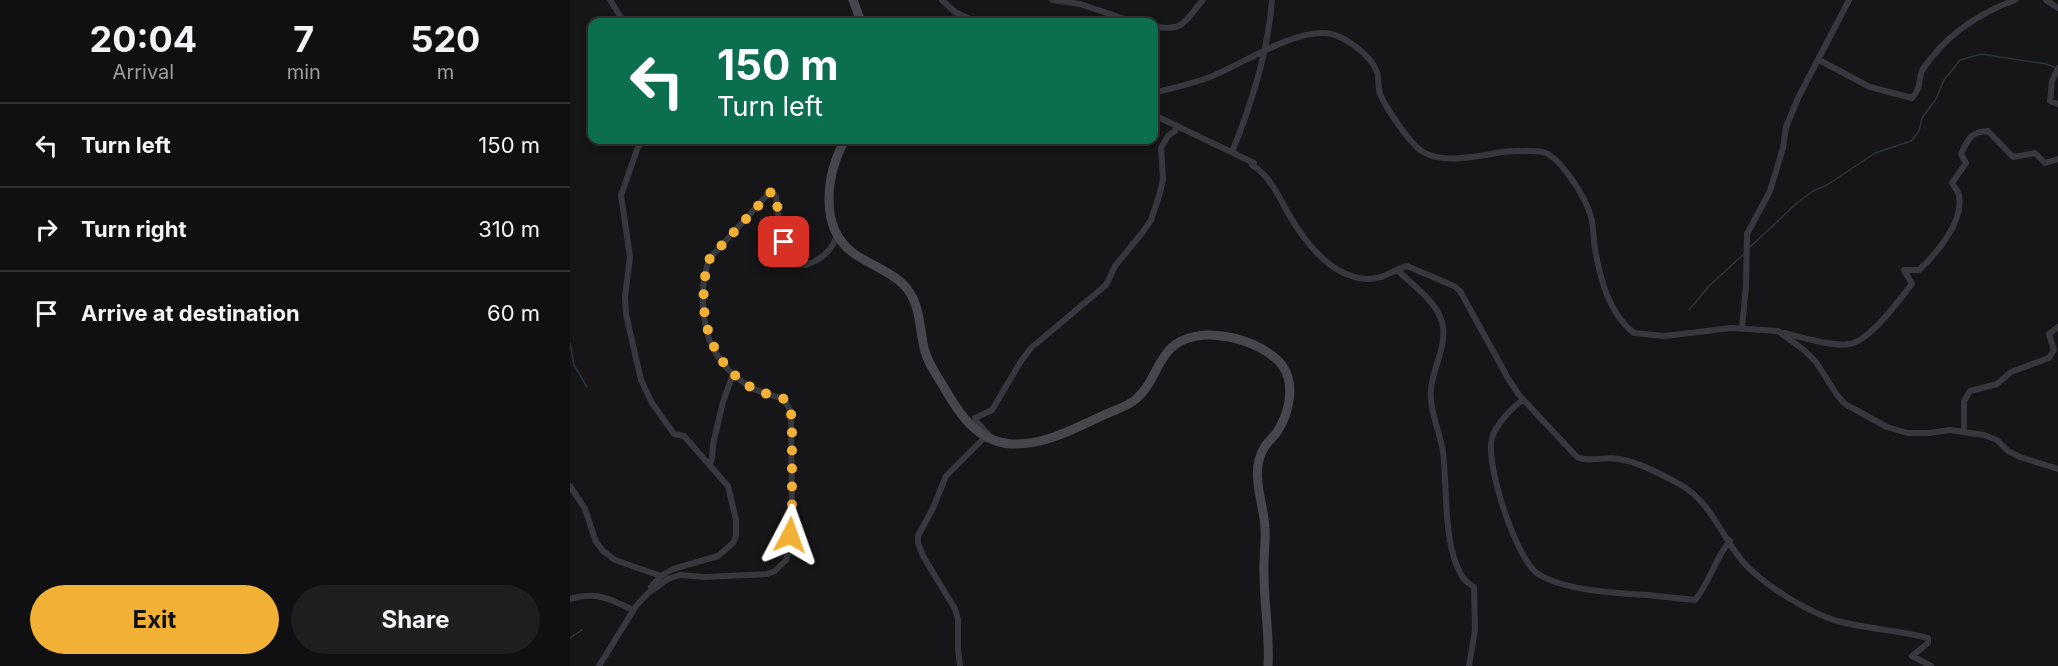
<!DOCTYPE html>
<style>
body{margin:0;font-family:Inter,sans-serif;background:#1e1e20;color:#f1f3f6;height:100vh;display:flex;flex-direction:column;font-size:22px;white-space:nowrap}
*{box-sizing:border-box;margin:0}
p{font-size:20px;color:#9c9d9f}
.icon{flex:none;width:33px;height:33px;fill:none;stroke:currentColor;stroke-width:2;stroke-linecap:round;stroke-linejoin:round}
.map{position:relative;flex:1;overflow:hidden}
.drawer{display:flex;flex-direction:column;background:#101012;width:570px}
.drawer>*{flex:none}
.hud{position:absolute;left:18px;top:18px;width:570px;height:126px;border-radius:12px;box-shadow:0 3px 9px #0003,0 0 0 2px #303032;background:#0b6e4f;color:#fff;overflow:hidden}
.pin{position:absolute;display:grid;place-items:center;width:51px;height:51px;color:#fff;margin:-26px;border-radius:12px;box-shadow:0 3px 9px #0006}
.me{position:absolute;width:66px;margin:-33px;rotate:4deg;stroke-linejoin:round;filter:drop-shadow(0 0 4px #0008)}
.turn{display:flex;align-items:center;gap:21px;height:126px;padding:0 30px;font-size:27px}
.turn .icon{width:78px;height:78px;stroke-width:2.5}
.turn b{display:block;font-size:42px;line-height:51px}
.eta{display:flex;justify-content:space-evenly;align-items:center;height:102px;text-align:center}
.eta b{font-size:36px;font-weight:700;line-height:42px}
.cta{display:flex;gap:12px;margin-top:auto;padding:12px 30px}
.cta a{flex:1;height:69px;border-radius:36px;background:#f2b134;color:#111;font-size:24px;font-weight:700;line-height:69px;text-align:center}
.cta a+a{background:#1e1e20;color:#f1f3f6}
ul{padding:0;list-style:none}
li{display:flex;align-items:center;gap:18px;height:84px;padding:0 30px;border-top:2px solid #303032}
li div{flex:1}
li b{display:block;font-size:22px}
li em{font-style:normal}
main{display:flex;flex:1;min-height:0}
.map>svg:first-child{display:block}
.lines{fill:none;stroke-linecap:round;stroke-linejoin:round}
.stream{stroke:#2c353c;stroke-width:1.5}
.street{stroke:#37383d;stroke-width:6}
.secondary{stroke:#45474d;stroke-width:9}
.route{stroke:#f2b134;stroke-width:10;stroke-dasharray:0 18}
</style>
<main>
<section class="drawer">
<div class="eta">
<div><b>20:04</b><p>Arrival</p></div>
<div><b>7</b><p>min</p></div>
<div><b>520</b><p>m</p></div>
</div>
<ul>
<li><svg class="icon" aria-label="left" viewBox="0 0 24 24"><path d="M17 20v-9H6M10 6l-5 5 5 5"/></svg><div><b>Turn left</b></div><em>150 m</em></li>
<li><svg class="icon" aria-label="right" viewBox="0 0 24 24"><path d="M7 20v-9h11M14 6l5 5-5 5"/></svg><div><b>Turn right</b></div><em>310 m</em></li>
<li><svg class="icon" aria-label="arrive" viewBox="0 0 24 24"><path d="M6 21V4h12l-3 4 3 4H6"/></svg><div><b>Arrive at destination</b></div><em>60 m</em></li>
</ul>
<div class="cta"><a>Exit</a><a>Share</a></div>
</section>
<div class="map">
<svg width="1488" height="666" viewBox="0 0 1488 666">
<rect width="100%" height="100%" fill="#161618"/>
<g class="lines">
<path class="stream" d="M1180,247l47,-44 16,-12 14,-6 48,-32 36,-12 8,-10 3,-13 14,-19 8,-19 16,-20 21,-6 65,10 8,3
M1119,310l21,-25 35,-32
M0,343l4,22 13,22
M0,638l12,-8"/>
<path class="street" d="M40,0l14,22
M372,0l13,12 21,10
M482,0l28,4 54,18
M1476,0l12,8
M584,27c31,4 30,-5 49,-27
M1249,60l51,27 42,11c11,-12 5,-19 11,-29 23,-34 54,-55 92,-69
M1488,68l-6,13 -2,20 8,3
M584,93c18,-5 38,-9 56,-16 33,-13 79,-45 114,-44 18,0 47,22 53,39 2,7 1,15 3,22 6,14 30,50 43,58 22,13 58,3 81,0 9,-1 17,-1 27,-1 6,0 12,0 17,3 10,6 19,18 25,27 6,8 16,27 18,36 3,10 2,21 4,32 5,29 14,65 39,84l31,3 66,-8 47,3 26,19 12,12 21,33 8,9 42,23 20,6h22l21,-3 34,5 13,5 11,11 12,6 38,12
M584,115l100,48 -2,2c18,11 26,30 36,48 16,28 43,64 79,66 15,1 26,-9 40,-13l47,20 6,5 49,89 10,15 58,62c12,6 28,-1 41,2 22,3 44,16 63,26 31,18 41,53 63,78 21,23 64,49 93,58 30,8 61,9 91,17v5l-16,13 19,10
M75,140l-7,7 -17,48 9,62 -5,40 1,17 15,66 11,23 22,31 10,2 44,50 8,34v16l-3,7 -15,13 -45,13 -12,7 -10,11
M662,152c20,-49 36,-99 40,-152
M827,270c15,14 39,31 45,52 6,22 -9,45 -11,67 -2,22 9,42 12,63 4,34 1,84 14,114 4,10 8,16 17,21l1,43 -6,36
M1172,328l4,-42 1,-52 23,-43 13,-43 3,-21 12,-29 51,-98
M1214,333c16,4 49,14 65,11 21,-3 50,-44 63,-60l-8,-14h15c17,-16 45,-48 40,-74 0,-4 -5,-9 -7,-13l14,-20 -5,-9c8,-16 9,-22 27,-23l25,26 22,-4 10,10 13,-4
M953,400c-10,6 -28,26 -31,38 -7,26 24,121 46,136 25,16 77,19 107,21 17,1 34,4 50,5 15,-18 20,-42 35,-59
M1394,431v-30l6,-10 27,-7 14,-12 38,-14 5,-8 -5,-16 9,-7
M139,465l3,-6 1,-15 10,-42 10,-28
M0,486l15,23 11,33 7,9 12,9 46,16
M0,599c26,-8 41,0 63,11
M29,666l37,-60 12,-13 20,-14 12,-4 25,2 62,-3 8,-3 11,-11 4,-13 2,-33 -1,-102 -7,-13c-11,-4 -25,-6 -35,-13 -14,-8 -27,-22 -35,-36 -13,-23 -15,-68 -4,-92l60,-66 6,4c1,13 6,56 16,64 4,3 9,4 14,5 14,-5 26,-14 31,-29
M390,666l-2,-17v-30l-3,-10 -32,-53 -5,-13v-7l15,-28 13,-32 42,-42 -12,-13 -1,-3 17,-8 29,-49 10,-13 75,-63 9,-19 27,-33 9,-13 9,-27 3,-14 -2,-31 7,-12 7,-5 1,-6"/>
<path class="secondary" d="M283,0l8,22
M275,140c-18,32 -27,86 7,112 18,14 46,21 58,41 10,15 10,38 14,55 3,13 11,25 18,36 16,28 34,58 70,60 34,1 63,-16 92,-29 10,-5 23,-8 32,-16 16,-13 20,-35 34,-50 26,-27 90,-11 112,16 14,19 7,49 -5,67 -4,6 -10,10 -13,16 -15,25 0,55 1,80 1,16 -2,31 -1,46 0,32 6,61 4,92"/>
</g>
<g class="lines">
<path class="route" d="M214,242l-4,-15 -4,-31 -5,-4 -61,66c-4,9 -5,18 -6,28 -3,40 10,78 45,100 10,7 24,9 35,13l7,13 1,19v83l-2,21"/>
</g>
</svg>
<div class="pin" style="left:214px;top:242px;background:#d93025"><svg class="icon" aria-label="arrive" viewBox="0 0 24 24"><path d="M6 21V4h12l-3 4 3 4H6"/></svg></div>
<svg class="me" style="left:220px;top:535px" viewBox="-20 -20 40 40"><path d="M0-17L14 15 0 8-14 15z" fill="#f2b134" stroke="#fff" stroke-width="4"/></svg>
<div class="hud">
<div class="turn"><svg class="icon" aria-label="left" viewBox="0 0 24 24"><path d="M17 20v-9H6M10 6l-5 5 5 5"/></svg><div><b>150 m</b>Turn left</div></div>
</div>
</div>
</main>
